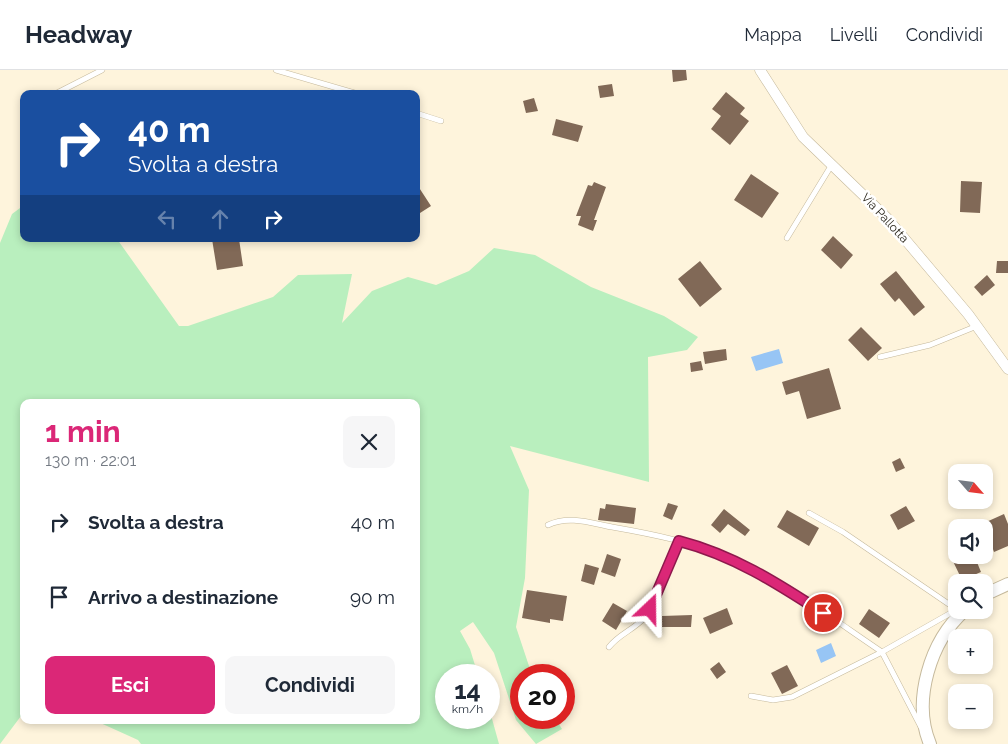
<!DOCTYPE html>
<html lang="it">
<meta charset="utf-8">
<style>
body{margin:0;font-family:Raleway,sans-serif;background:#f6f6f7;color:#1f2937;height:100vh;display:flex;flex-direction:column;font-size:19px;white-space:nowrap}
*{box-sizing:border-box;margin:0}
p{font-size:16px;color:#747a83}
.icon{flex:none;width:28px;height:28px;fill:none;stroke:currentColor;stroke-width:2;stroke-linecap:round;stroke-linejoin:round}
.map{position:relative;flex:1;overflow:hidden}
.drawer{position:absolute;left:20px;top:329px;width:400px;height:325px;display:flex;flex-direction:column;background:#fff;border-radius:10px;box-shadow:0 2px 8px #0003}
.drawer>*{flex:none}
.top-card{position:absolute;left:20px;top:20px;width:400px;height:152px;border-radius:10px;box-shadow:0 2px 8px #0003;background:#1a4fa0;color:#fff;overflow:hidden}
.needle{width:32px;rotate:118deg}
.controls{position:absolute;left:948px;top:394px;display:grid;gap:10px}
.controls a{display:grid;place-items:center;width:45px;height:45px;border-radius:10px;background:#fff;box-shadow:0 2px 8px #0003;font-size:25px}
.speed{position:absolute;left:435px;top:594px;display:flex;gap:10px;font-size:25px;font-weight:700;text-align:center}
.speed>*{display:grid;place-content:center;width:65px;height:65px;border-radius:50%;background:#fff;box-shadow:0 2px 8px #0003;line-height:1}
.speed small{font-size:12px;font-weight:400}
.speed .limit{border:8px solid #d22;background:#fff;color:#111}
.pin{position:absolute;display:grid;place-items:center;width:42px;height:42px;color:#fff;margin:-21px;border:2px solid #fff;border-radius:50%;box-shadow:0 1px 5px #0007}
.me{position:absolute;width:55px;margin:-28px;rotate:23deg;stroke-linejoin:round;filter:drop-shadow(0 0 4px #0008)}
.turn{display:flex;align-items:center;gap:18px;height:105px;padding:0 25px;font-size:22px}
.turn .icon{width:65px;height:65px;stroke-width:2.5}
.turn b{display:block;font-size:35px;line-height:42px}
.lanes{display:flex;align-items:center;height:48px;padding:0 25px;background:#0003;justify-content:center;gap:25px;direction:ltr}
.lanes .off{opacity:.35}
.round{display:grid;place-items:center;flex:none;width:52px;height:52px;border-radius:10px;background:#f6f6f7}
.head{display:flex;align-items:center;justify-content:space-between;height:85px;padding:0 25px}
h1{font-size:30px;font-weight:700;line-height:38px;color:#db2777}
.action{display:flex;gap:10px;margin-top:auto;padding:10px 25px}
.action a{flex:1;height:58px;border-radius:10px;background:#db2777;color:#fff;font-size:20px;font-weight:700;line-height:58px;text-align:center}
.action a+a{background:#f6f6f7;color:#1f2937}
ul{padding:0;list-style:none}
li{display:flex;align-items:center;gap:15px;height:75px;padding:0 25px}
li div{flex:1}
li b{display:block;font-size:19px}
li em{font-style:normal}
header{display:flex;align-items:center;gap:30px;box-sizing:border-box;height:70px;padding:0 25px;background:#fff;border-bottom:1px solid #e0e1e3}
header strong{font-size:24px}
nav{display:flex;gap:28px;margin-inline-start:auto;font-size:18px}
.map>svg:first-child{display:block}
.green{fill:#b9efbe}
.water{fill:#97c5f5}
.building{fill:#816957}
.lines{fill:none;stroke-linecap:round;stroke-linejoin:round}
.service-casing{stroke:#c5b99c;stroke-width:6}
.minor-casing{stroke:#c5b99c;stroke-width:11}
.tertiary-casing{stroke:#c5b99c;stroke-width:14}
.service{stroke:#fff;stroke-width:5}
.minor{stroke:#fff;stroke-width:10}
.tertiary{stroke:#fff;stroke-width:12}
.route-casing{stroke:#8e194d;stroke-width:12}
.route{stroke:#db2777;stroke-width:9}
.labels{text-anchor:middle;stroke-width:5;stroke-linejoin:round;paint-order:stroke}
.street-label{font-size:12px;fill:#231f14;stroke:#fff}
</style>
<header>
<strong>Headway</strong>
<nav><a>Mappa</a><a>Livelli</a><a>Condividi</a></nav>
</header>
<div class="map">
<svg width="1008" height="674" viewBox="0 0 1008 674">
<rect width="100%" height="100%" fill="#fef4dc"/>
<path class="green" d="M24,135v34h93l62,87h9l85,-29 25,-22 54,-1 -10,49 30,-32 36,-14 28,8 33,-14 25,-23 41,7 56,32 73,29 34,21 -11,13 -39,7 1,125 -139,-36 19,44 -4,88 -9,49 16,48h-11v43h34l7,11 -26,15 -20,-24 -22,-67 -21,-31 -13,9 10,18 8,26h-32v43h43v-10l10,36h-358l-3,-4 -42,-19 320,-1v-318h-392v310l-24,32v-501l12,-29z"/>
<path class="water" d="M779,279l4,14 -27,8 -5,-14z
M831,573l5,13 -15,7 -5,-13z"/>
<path class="building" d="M672,0h14l1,10 -14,2z
M612,14l2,12 -14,2 -2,-12z
M726,22l19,16 -5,6 9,7 -19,24 -19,-16 10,-13 -9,-7z
M534,28l4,13 -12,2 -3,-12z
M556,49l27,7 -5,16 -26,-7z
M751,104l28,19 -17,25 -28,-18z
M961,111l21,1 -2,31 -20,-1z
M594,112l12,5 -12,33h3l-4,11 -15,-6 3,-9h-5l12,-31 4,1z
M416,113l15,23 -11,7 -4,-6z
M833,166l20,19 -12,14 -20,-19z
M212,169h27l4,27 -26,4z
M700,191l22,28 -22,18 -22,-28z
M997,191h11v12h-12z
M896,201l29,36 -11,9 -15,-18 -4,4 -15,-18z
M987,205l8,10 -13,11 -8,-9z
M861,257l21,21 -14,13 -20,-21z
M726,279l1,11 -22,4 -2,-12z
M701,291l2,9 -12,2 -1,-9z
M829,298l12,41 -34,10 -8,-28 -13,4 -4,-13z
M900,388l5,10 -9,4 -4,-10z
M668,433l10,3 -6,14 -9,-4z
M606,434l30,4 -2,16 -36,-4 2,-12 5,1z
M906,436l9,15 -17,9 -8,-15z
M724,439l26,21 -5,6 -17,-12 -8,9 -9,-8z
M787,440l32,18 -10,18 -32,-19z
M1004,444l4,10v22l-14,6 -5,-14 -5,3v-18z
M607,484l14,5 -6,18 -14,-5z
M950,485h24l7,17 -19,8z
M585,494l14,4 -5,17 -13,-4z
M527,520l40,6 -4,25 -13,-2v4l-28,-5z
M613,533l14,8 -11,19 -14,-9z
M727,538l6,16 -23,10 -7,-16z
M869,539l21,14 -11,15 -20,-14z
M692,545l-1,12h-29v-11z
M719,592l7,10 -9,7 -7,-10z
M787,595l11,21 -16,8 -11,-21z"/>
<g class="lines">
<g class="service-casing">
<path id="service" d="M276,0l82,24
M55,24l47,-24
M416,43l25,8
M787,168l44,-72
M880,287l50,-12 47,-19
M809,443l34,19 113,77
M548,455c20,-10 43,-2 64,2 40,7 80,15 117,31 55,24 104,61 153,94l-90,45 -19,3 -22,-4
M609,577c10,-13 26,-18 36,-30 13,-17 25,-55 34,-76
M921,657l-39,-75 74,-42"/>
</g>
<g class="minor-casing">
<path id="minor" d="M760,0l43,67 84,81 81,96 40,55"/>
</g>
<g class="tertiary-casing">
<path id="tertiary" d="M984,525l24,-11
M930,674c-18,-43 0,-103 35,-134"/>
</g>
<use href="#service" class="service"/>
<use href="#minor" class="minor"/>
<use href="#tertiary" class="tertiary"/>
</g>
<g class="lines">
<g class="route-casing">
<path id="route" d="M650,539l29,-68c54,14 98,42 144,72"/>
</g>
<use href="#route" class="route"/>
</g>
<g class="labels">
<g class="street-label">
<text transform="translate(885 148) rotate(47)" y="4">Via Pallotta</text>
</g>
</g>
</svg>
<div class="controls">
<a><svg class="needle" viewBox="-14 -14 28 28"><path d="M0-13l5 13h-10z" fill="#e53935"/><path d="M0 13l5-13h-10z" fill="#747a83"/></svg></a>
<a><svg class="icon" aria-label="sound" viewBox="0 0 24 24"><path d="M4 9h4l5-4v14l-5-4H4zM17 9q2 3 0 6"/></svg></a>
<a><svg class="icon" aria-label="search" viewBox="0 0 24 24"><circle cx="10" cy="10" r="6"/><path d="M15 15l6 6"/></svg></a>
<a>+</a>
<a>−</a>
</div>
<div class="speed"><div>14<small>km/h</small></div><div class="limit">20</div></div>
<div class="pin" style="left:823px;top:543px;background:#d93025"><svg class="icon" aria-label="arrive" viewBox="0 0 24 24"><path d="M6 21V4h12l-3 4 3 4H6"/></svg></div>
<svg class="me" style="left:650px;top:539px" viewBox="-20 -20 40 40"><path d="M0-17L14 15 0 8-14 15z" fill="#db2777" stroke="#fff" stroke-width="4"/></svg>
<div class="top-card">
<div class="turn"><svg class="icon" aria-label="right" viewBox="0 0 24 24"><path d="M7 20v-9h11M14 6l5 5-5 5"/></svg><div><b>40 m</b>Svolta a destra</div></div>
<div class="lanes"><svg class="icon off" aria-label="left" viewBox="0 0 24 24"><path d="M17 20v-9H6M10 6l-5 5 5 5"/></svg><svg class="icon off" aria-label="ahead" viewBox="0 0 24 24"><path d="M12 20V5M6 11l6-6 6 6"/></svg><svg class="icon" aria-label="right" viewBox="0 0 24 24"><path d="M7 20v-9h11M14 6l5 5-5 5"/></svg></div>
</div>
<section class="drawer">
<div class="head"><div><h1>1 min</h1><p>130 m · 22:01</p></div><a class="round"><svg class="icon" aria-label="close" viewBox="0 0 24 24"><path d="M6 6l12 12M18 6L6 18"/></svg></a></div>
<ul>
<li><svg class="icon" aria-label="right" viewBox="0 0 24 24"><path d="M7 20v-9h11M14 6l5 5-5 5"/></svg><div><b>Svolta a destra</b></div><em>40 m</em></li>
<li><svg class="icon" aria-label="arrive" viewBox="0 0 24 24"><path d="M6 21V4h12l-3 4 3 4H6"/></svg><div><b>Arrivo a destinazione</b></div><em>90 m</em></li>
</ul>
<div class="action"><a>Esci</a><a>Condividi</a></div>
</section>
</div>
